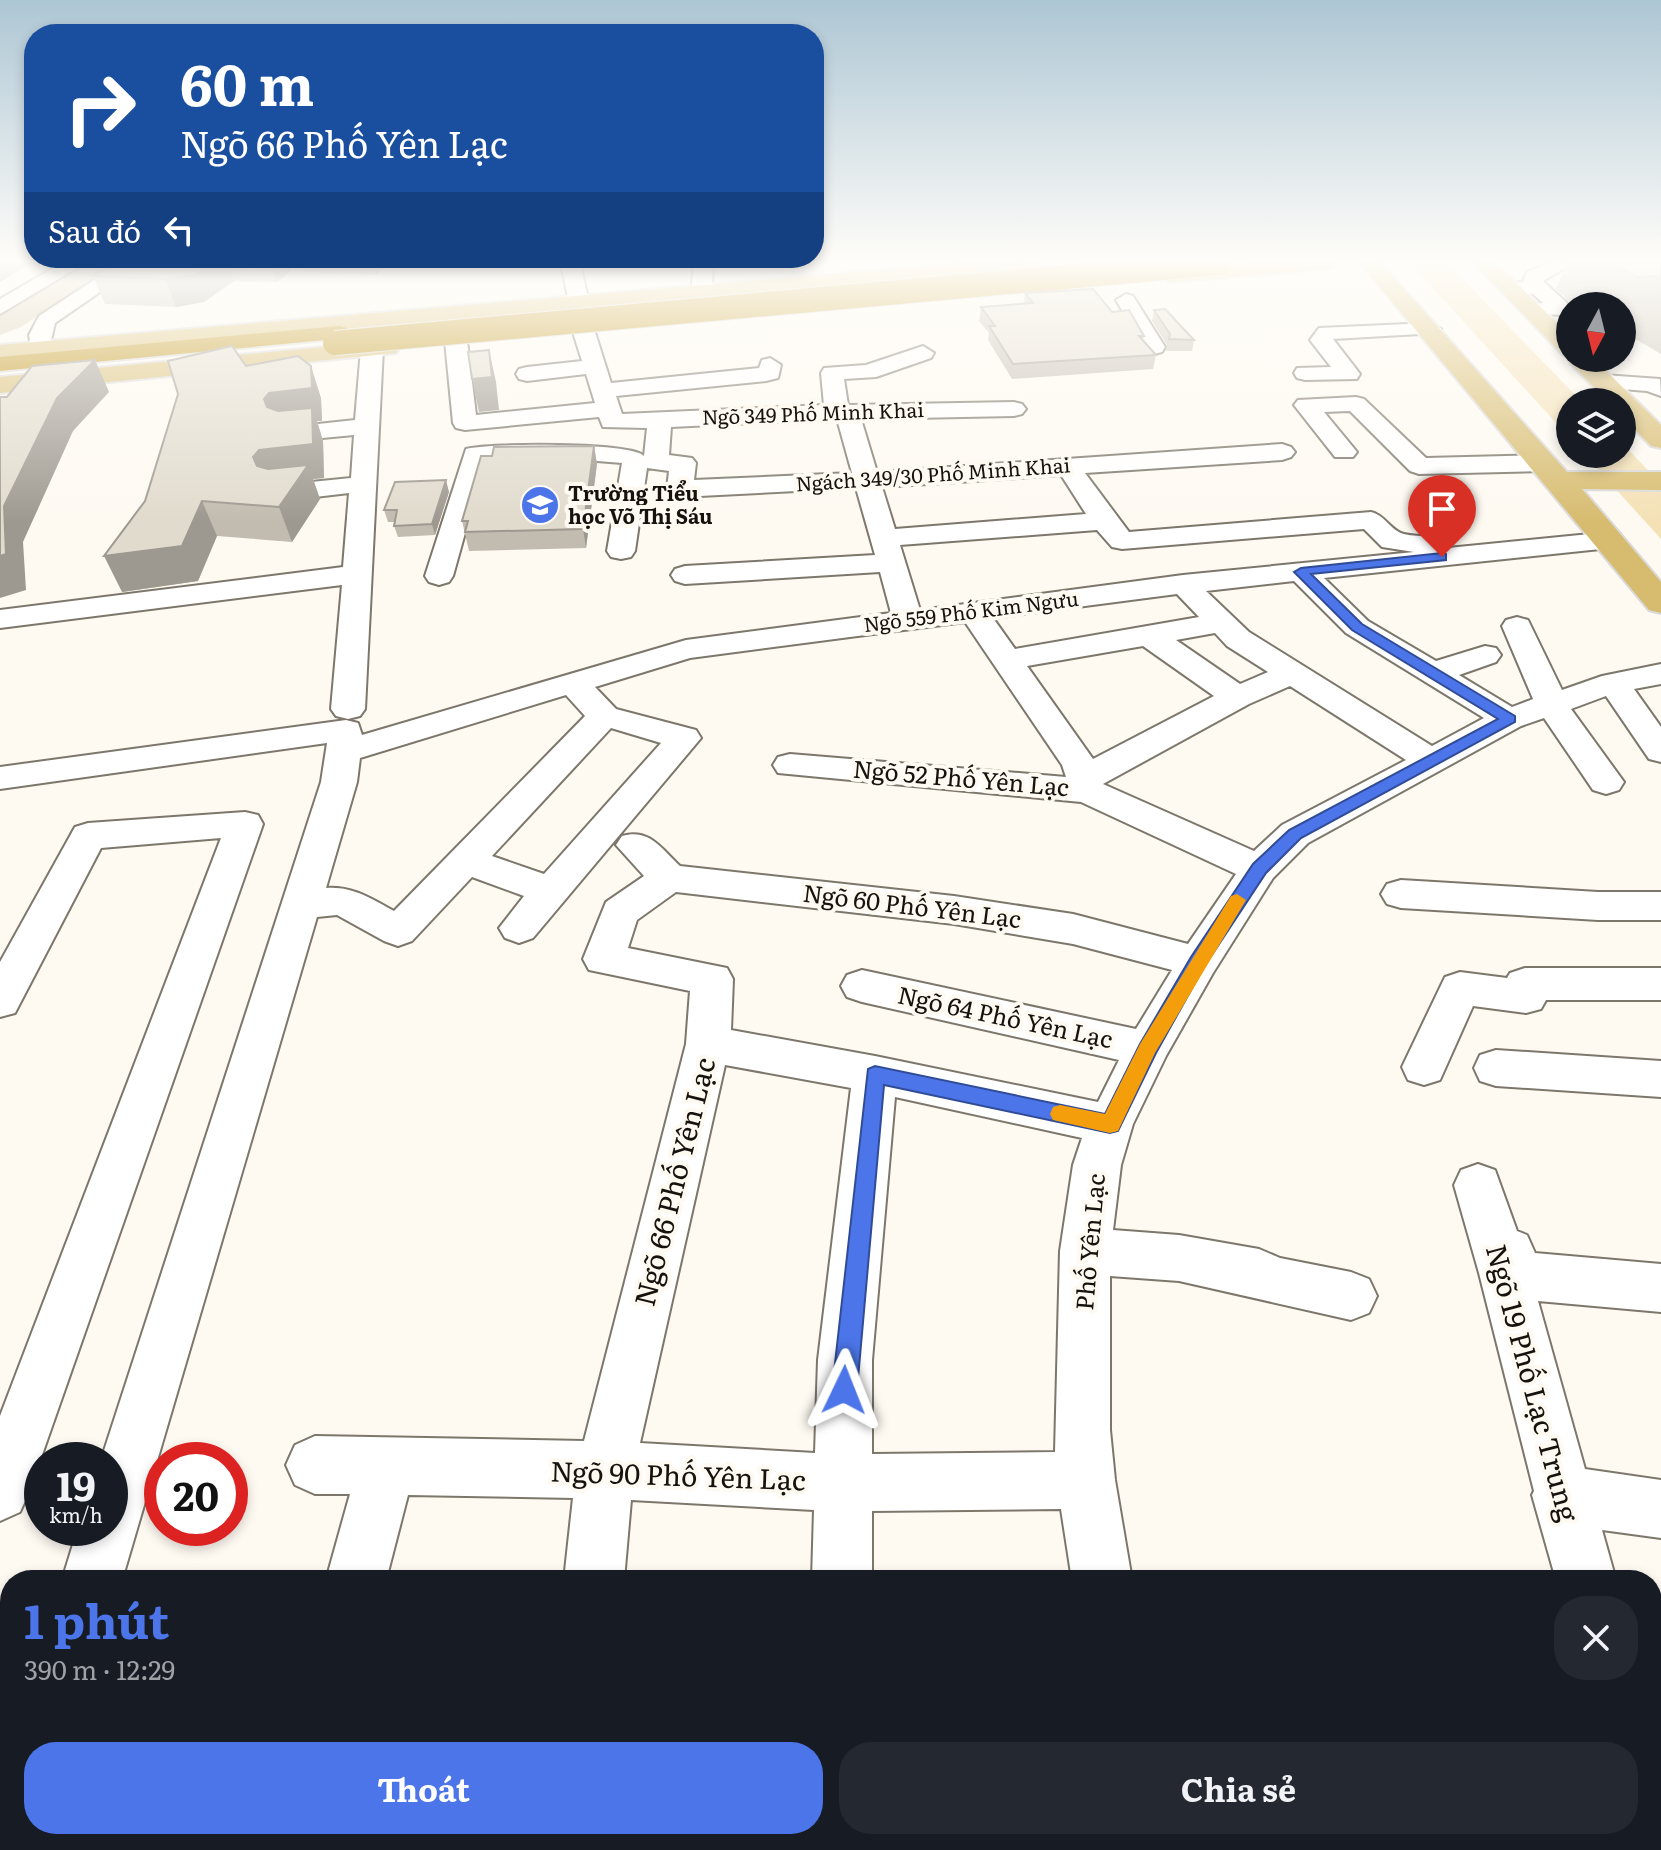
<!DOCTYPE html>
<html lang="vi">
<meta charset="utf-8">
<style>
body{margin:0;font-family:Literata,serif;background:#242831;color:#f1f3f6;height:100vh;display:flex;flex-direction:column;font-size:30px;white-space:nowrap}
*{box-sizing:border-box;margin:0}
p{font-size:26px;color:#9ea1a6}
.icon{flex:none;width:44px;height:44px;fill:none;stroke:currentColor;stroke-width:2;stroke-linecap:round;stroke-linejoin:round}
.map{position:relative;flex:1;overflow:hidden}
.side{position:absolute;left:0px;top:1570px;width:1662px;height:280px;display:flex;flex-direction:column;background:#171b24;border-radius:32px 32px 0 0;box-shadow:0 4px 12px #0003}
.side>*{flex:none}
.top-card{position:absolute;left:24px;top:24px;width:800px;height:244px;border-radius:32px;box-shadow:0 4px 12px #0003;background:#1a4fa0;color:#fff;overflow:hidden}
.needle{width:52px;rotate:187deg}
.fabs{position:absolute;left:1556px;top:292px;display:grid;gap:16px}
.fabs a{display:grid;place-items:center;width:80px;height:80px;border-radius:50%;background:#171b24;box-shadow:0 4px 12px #0003;font-size:40px}
.speed{position:absolute;left:24px;top:1442px;display:flex;gap:16px;font-size:40px;font-weight:700;text-align:center}
.speed>*{display:grid;place-content:center;width:104px;height:104px;border-radius:50%;background:#171b24;box-shadow:0 4px 12px #0003;line-height:1}
.speed small{font-size:20px;font-weight:400}
.speed .limit{border:12px solid #d22;background:#fff;color:#111}
.pin{position:absolute;display:grid;place-items:center;width:68px;height:68px;color:#fff;margin:-82px -34px;border-radius:50% 50% 50% 0;rotate:-45deg;box-shadow:0 0 8px #0007}
.pin .icon{rotate:45deg}
.me{position:absolute;width:88px;margin:-44px;rotate:2deg;stroke-linejoin:round;filter:drop-shadow(0 0 6px #0008)}
.turn{display:flex;align-items:center;gap:28px;height:168px;padding:0 24px;font-size:36px}
.turn .icon{width:104px;height:104px;stroke-width:2.5}
.turn b{display:block;font-size:56px;line-height:68px}
.then{display:flex;align-items:center;height:76px;padding:0 24px;background:#0003;gap:16px;font-size:30px}
.round{display:grid;place-items:center;flex:none;width:84px;height:84px;border-radius:32px;background:#242831}
.overview{display:flex;align-items:center;justify-content:space-between;height:136px;padding:0 24px}
h1{font-size:48px;font-weight:700;line-height:60px;color:#4b75e8}
.button{display:flex;gap:16px;margin-top:auto;padding:16px 24px}
.button a{flex:1;height:92px;border-radius:32px;background:#4b75e8;color:#fff;font-size:32px;font-weight:700;line-height:92px;text-align:center}
.button a+a{background:#242831;color:#f1f3f6}
.map>svg:first-child{display:block}
.green{fill:#d3c6a9}
.water{fill:#f4e1b6}
.lines{fill:none;stroke-linecap:round;stroke-linejoin:round}
.minor-casing{stroke:#7d776b;stroke-width:4}
.major-casing{stroke:#dad9d9;stroke-width:4}
.highway-casing{stroke:#dad9d9;stroke-width:4}
.minor{fill:#fff;fill-rule:evenodd}
.major{fill:#d7bc70;fill-rule:evenodd}
.highway{fill:#bc9010;fill-rule:evenodd}
.highway-bridge-casing{stroke:#dad9d9;stroke-width:26;stroke-linecap:butt}
.highway-bridge{stroke:#bc9010;stroke-width:24}
.wall{fill:#c2bcb0}
.shaded-wall{fill:#9e9990}
.building{fill:#e1dbcd;stroke:#9e9990;stroke-width:2}
.route{fill:#4b75e8;stroke:#314c97;stroke-width:2}
.slow{fill:#f59e0b}
.labels{text-anchor:middle;stroke-width:8;stroke-linejoin:round;paint-order:stroke}
.far-street-label{font-size:20px;fill:#16130f;stroke:#fefaf2}
.far-poi-label{font-size:20px;font-weight:bold;fill:#16130f;stroke:#fefaf2;text-anchor:start}
.street-label{font-size:24px;fill:#16130f;stroke:#fefaf2}
.near-street-label{font-size:28px;fill:#16130f;stroke:#fefaf2}
</style>
<div class="map">
<svg width="1661" height="1850" viewBox="0 0 1661 1850">
<rect width="100%" height="100%" fill="#fefaf2"/>
<path class="green" d="M85,263h30l-94,64 -21,8v-20z"/>
<path class="water" d="M1410,263h37l135,139h-12v36z
M1622,443l39,41v55l-77,-85h38z"/>
<g class="lines">
<g class="minor-casing">
<path id="minor" d="M62,263h23l-85,51v-15z
M120,263h22l-87,60 -7,30h-16l-3,-18 10,-19z
M561,263h19l9,40 -3,4h-14l-3,-4z
M694,263h19l-1,20 7,9 -3,4h-14l-10,-12z
M1549,263h16l3,3 -25,15 26,24 1,7 -8,3 -39,-2 -3,-4 3,-4 20,-2 -10,-9h-23l-10,-6 3,-4 20,-2 4,-10z
M1126,294l7,2 32,51 -3,5 -8,2 -8,-2 -30,-52z
M583,323l11,6 17,54 148,-15 3,-8 8,-2 11,7 -3,13 -12,3 -150,15 6,18 202,-9 -3,-32 3,-5 42,-3 57,-19 11,7 -3,5 -55,19 -32,2 4,26 166,-3 8,2 4,5 -4,5 -8,2 -153,3 16,53 405,-28 9,3 4,5 -4,5 -9,3 -197,13 44,59 242,-20c14,3 20,19 33,22 18,4 32,-1 44,14l162,-16 10,2 4,6 -4,6 -10,2 -286,30 44,43 68,40 49,-15 11,2 5,7 -5,7 -37,13 53,32 21,-8 -31,-73 4,-6 11,-3 11,3 34,70 40,-14 59,-12v20l-27,5 27,38v35l-12,-3 -43,-63 -35,13 53,73 -5,8 -13,4 -13,-4 -49,-72 -23,8 -213,117 -35,35 -60,95 -47,83 -33,68 -12,41 -8,65 66,5 80,14 21,9 71,14 18,7 8,17 -8,17 -18,7 -172,-39 -69,-5v154l5,50 17,100h-60l-11,-71 -189,2v69h-60l2,-70 -183,-10 -7,80h-60l9,-82 -165,-3 -22,85h-60l24,-86h-35l-20,-9 -9,-20 9,-20 20,-9 269,5 102,-397 4,-53 -101,-21 -6,-11 23,-57 38,-26 -28,-31 6,-9c27,-8 39,12 58,30l274,30 119,18 115,30 48,-70 -155,-72 -303,-29 -5,-8 5,-8 12,-3 276,23 -4,-12 -97,-143 -275,36 -95,29 21,22 80,21 5,8 -168,200 -14,5 -14,-5 -6,-10 25,-32 -52,-19 -60,64 -14,5 -14,-5 -47,-26 -20,2 -195,663h-60l16,-52h32v-68h-9l220,-678 6,-39 -327,46v-22l346,-47 12,3 4,12 324,-95 205,-27 -11,-41 -195,12 -10,-3 -4,-6 4,-6 10,-3 190,-11 -19,-67 -176,9 -9,-2 -4,-6 2,-18 -22,-3 -12,83 -4,6 -10,2 -10,-2 -4,-6 15,-88 -25,-2h-112l-32,115 -4,6 -10,3 -10,-3 -4,-6 41,-127c23,-6 165,-7 178,7l3,-28 -44,-1 -4,-10 -134,13 -9,-2 -3,-5 -8,-82 3,-5h16l3,5 9,74 119,-12 -9,-29 -59,7 -8,-2 -3,-5 3,-5 8,-2 55,-6 -10,-32zM837,419l15,54 -158,7 2,-17 -4,-5 -23,-3 2,-28zM1061,475l25,39 -191,15 -13,-42zM1364,529l18,18 32,5 -231,23 -263,35 -20,-65 197,-15 15,17 10,2zM1294,581l52,52 138,85 -52,28 -183,-114 -43,-41zM1177,594l22,23 -184,32 -22,-31zM1215,633l12,13 41,26 -28,12 -64,-44zM1143,646l71,50 -121,63 -66,-93zM1290,686l116,74 -124,65 -28,26 -151,-67 146,-80zM566,695l19,21 -191,195c-24,-13 -42,-25 -68,-23l31,-106 3,-24zM611,728l50,15 -117,131 -52,-18zM676,892l278,32 119,20 99,26 -36,59 -274,-59 -15,5 -6,11 6,11 15,5 257,58 -21,42 -223,-46 -144,-26 2,-51 -6,-11 -99,-20 9,-28zM725,1065l126,23 -33,272 -3,93 -175,-10zM895,1097l187,41 -9,27 -13,86 -5,201 -183,2v-94z
M1430,323l11,6 -4,4 -104,6 27,35 -3,5 -52,1 -8,-2 -3,-5 3,-5 34,-1 -21,-27 9,-12z
M372,342l11,7 -18,360 -5,7 -12,3 -12,-3 -5,-7 11,-124 -342,43v-18l343,-43 6,-74 -68,8 -9,-2 -4,-6 4,-6 9,-2 70,-7 3,-43 -64,6 -9,-2 -3,-5 3,-5 9,-2 65,-7 6,-71z
M1604,375l56,4 1,17 -14,-5 -51,-4 -3,-5 3,-5z
M1356,397l8,2 62,59 117,-3 9,3 4,5 -4,5 -9,3 -124,3 -9,-3 -60,-60 -26,1 33,40 -4,5h-18l-41,-52 4,-5z
M245,812l13,3 5,9 -234,668 -9,20 -20,9v-105l221,-578 -120,10 -86,165 -15,4v-55l75,-135 13,-4z
M1401,880l197,12h63v28h-63l-197,-12 -14,-4 -6,-10 6,-10z
M1525,968h136v32h-115l-5,9 -15,4 -53,-7 -33,74 -16,5 -16,-5 -6,-13 43,-90 15,-5 47,6 3,-5z
M1496,1050l165,11v36l-165,-11 -16,-5 -6,-13 6,-13z
M1478,1164l17,6 22,61 10,4 8,18 126,11v48l-123,-11 47,168 76,11v58l-59,-8 14,50h-60l-24,-85 2,-4 -55,-218 -25,-88 7,-15z
M1652,1773l9,4v73h-29l-5,-10h25z
M10,1808v32h40l-1,10h-49v-38z
M252,1840h68l-1,10h-70z
M535,1840h68v10h-70z
M811,1840h68l1,10h-70z
M1109,1840h68l2,10h-70z"/>
</g>
<g class="major-casing">
<path id="major" d="M961,263h80l-10,6 -1031,90v-14z
M1254,263h85l-10,6 -160,13 -11,-6 11,-6z
M1360,263h21l186,209h94v18l-79,-1 79,93v31l-12,-3z
M1474,263h22l74,73v22h23l68,67v23l-10,-2 -29,-30v-14h-13l-39,-39 -2,-7 -6,-2z
M388,341l8,2 4,5 -4,5 -396,40v-16z"/>
</g>
<g class="highway-casing">
<path id="highway" d="M339,326l8,2 4,5 -4,5 -347,33v-14z"/>
</g>
<use href="#minor" class="minor"/>
<use href="#major" class="major"/>
<use href="#highway" class="highway"/>
<g class="highway-bridge-casing">
<path id="highway-bridge" d="M335,343l884,-80"/>
</g>
<use href="#highway-bridge" class="highway-bridge"/>
</g>
<path class="wall" d="M115,263h274l-13,12 -85,-4 -14,11 -43,-1 -30,21 -28,5 -71,-3 -12,-28z
M1567,263h94v91l-34,-20h-5v-28h-50l-1,-3 -15,-14z
M1025,293l87,19 32,24 -1,4 13,15 -3,14 -141,10 -24,-39 1,-7 -10,-12 2,-14 43,-4z
M1154,310l40,30 -2,11h-26l1,-6 -15,-24z
M246,366l75,32 1,23h-5l6,20 1,37 -11,1 7,20 -28,43 -75,-6 -19,45 -76,11z
M594,446l3,18 -11,84 -117,3 -7,-30z
M449,492l-14,43 -37,2 -4,-11 1,-4h-7l-4,-12z"/>
<path class="shaded-wall" d="M0,263h33l-33,19z
M212,263h16l6,18 -30,21 -28,5 -11,-28z
M271,263h18l2,8 -14,11z
M373,263h16l-13,12z
M489,350l7,32 3,28 -20,2 -7,-33z
M95,360l14,32 -36,39 -50,111 3,48 -26,8v-42l4,-50 53,-108z
M311,366l10,32 1,23h-5l6,20 1,37 -11,1 7,20 -28,43 -13,-35 -13,-16 -13,-34 22,-25 -11,-33 5,-6z
M594,446l3,18 -11,84 -3,-19z
M446,480l3,12 -14,43 -3,-11z
M202,501l15,35 -19,45 -76,11 -18,-36z
M0,1645l10,5v3l-10,24z"/>
<path class="building" d="M115,263h97l-18,12 -29,4 -72,-3z
M1610,263h51v16l-7,-3 -18,1z
M1093,289l19,23 17,-2 15,26h-5l17,19 -143,9 -24,-38h6l-14,-19 52,-4 -8,-10z
M1165,309l29,31 -25,-1 1,-5 -16,-24z
M232,346l14,20 52,-10 13,10 1,22 -43,5 -5,6 3,8 11,4 34,-3 1,36 -54,6 -6,7 4,9 11,3 40,-4 -29,42 -77,-6 -20,45 -78,10 41,-55 33,-107 -10,-33z
M489,350l3,27 -20,2 -4,-27z
M95,360l-38,38 -53,108 2,48 -6,2v-159h7l25,-31z
M594,446l-11,83 -118,3 3,-11h-6l19,-65h11l2,-9z
M446,480l-14,44 -38,2 3,-16h-13l11,-28z"/>
<linearGradient id="sky" x2="0" y2="1"><stop stop-color="#adc6d4"/><stop offset="0.5" stop-color="#fffdf9"/><stop offset="1" stop-color="#fffdf9" stop-opacity="0"/></linearGradient>
<rect width="1661" height="522" fill="url(#sky)"/>
<path class="route" d="M1442,553l4,1v6l-135,14 51,50 153,92v6l-214,116 -35,35 -62,94 -48,86 -38,78 -8,2 -226,-48 -27,305 -4,9 -9,4 -8,-4 -4,-9 36,-321 7,-3 230,48 35,-70 51,-87 62,-93 36,-34 209,-111 -146,-89 -58,-58 7,-4z"/>
<path class="slow" d="M1237,894l9,6 -91,153 -37,78 -8,2 -57,-13 -3,-6 3,-7 7,-2 45,9 35,-70 91,-148z"/>
<defs>
<g id="school-disc" transform="scale(2)"><circle r="9.5" fill="#4b75e8" stroke="#fefaf2"/><path d="M0-5L7-2L0 1L-7-2ZM-4 1L0 2.5L4 1V4Q0 6-4 4Z" fill="#fff"/></g>
</defs>
<g fill-rule="evenodd">
<use href="#school-disc" x="540" y="505"/>
</g>
<g class="labels">
<g class="far-street-label">
<text transform="translate(813 414) rotate(-2)" y="7">Ngõ 349 Phố Minh Khai</text>
<text transform="translate(933 475) rotate(-4)" y="7">Ngách 349/30 Phố Minh Khai</text>
<text transform="translate(971 612) rotate(-7)" y="7">Ngõ 559 Phố Kim Ngưu</text>
</g>
<g class="far-poi-label">
<text x="568" y="501">Trường Tiểu<tspan x="568" dy="23">học Võ Thị Sáu</tspan></text>
</g>
<g class="street-label">
<text transform="translate(961 779) rotate(5)" y="8">Ngõ 52 Phố Yên Lạc</text>
<text transform="translate(912 907) rotate(7)" y="8">Ngõ 60 Phố Yên Lạc</text>
<text transform="translate(1005 1018) rotate(12)" y="8">Ngõ 64 Phố Yên Lạc</text>
<text transform="translate(1091 1242) rotate(-85)" y="8">Phố Yên Lạc</text>
</g>
<g class="near-street-label">
<text transform="translate(675 1182) rotate(-76)" y="10">Ngõ 66 Phố Yên Lạc</text>
<text transform="translate(1532 1383) rotate(75)" y="10">Ngõ 19 Phố Lạc Trung</text>
<text transform="translate(678 1476) rotate(2)" y="10">Ngõ 90 Phố Yên Lạc</text>
</g>
</g>
</svg>
<div class="fabs">
<a><svg class="needle" viewBox="-14 -14 28 28"><path d="M0-13l5 13h-10z" fill="#e53935"/><path d="M0 13l5-13h-10z" fill="#9ea1a6"/></svg></a>
<a><svg class="icon" aria-label="layers" viewBox="0 0 24 24"><path d="M12 4l9 5-9 5-9-5zM3 14l9 5 9-5"/></svg></a>
</div>
<div class="speed"><div>19<small>km/h</small></div><div class="limit">20</div></div>
<div class="pin" style="left:1442px;top:557px;background:#d93025"><svg class="icon" aria-label="arrive" viewBox="0 0 24 24"><path d="M6 21V4h12l-3 4 3 4H6"/></svg></div>
<svg class="me" style="left:844px;top:1390px" viewBox="-20 -20 40 40"><path d="M0-17L14 15 0 8-14 15z" fill="#4b75e8" stroke="#fff" stroke-width="4"/></svg>
<div class="top-card">
<div class="turn"><svg class="icon" aria-label="right" viewBox="0 0 24 24"><path d="M7 20v-9h11M14 6l5 5-5 5"/></svg><div><b>60 m</b>Ngõ 66 Phố Yên Lạc</div></div>
<div class="then">Sau đó<svg class="icon" aria-label="left" viewBox="0 0 24 24"><path d="M17 20v-9H6M10 6l-5 5 5 5"/></svg></div>
</div>
<section class="side">
<div class="overview"><div><h1>1 phút</h1><p>390 m · 12:29</p></div><a class="round"><svg class="icon" aria-label="close" viewBox="0 0 24 24"><path d="M6 6l12 12M18 6L6 18"/></svg></a></div>
<div class="button"><a>Thoát</a><a>Chia sẻ</a></div>
</section>
</div>
